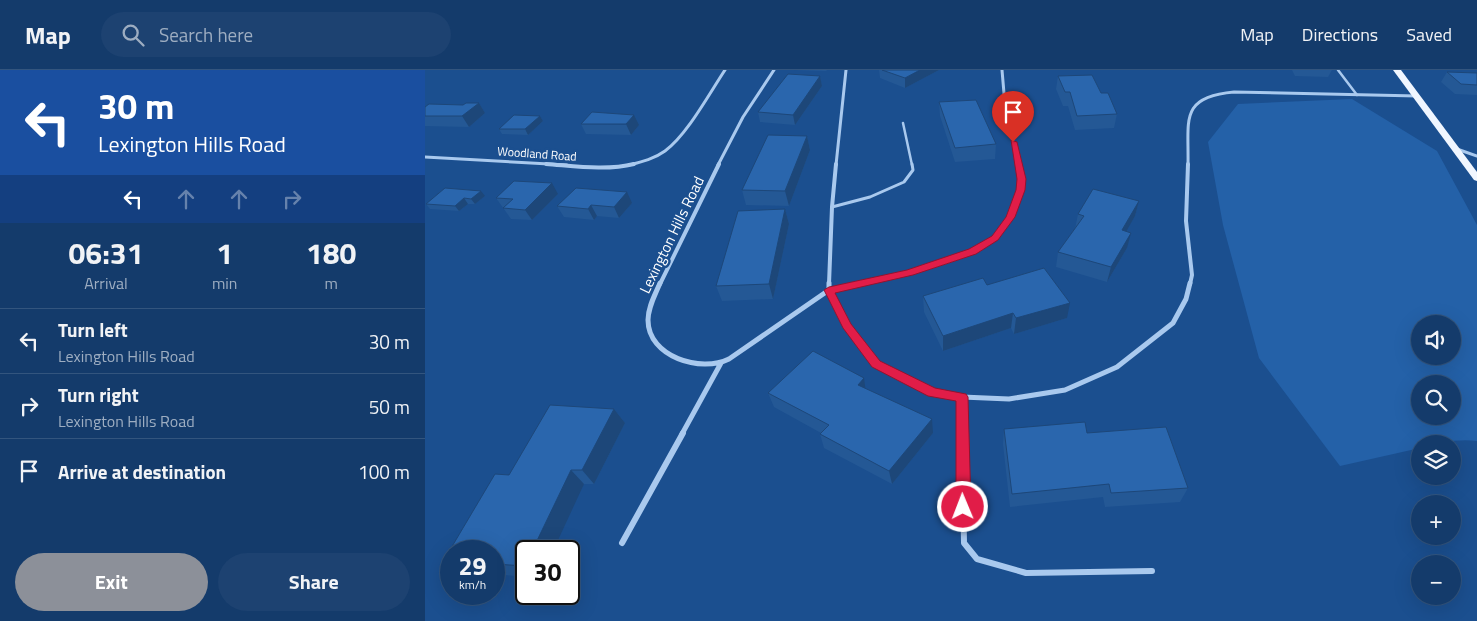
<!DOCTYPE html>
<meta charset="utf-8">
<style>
body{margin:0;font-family:"Titillium Web",sans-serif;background:#1d4271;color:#f1f3f6;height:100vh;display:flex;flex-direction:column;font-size:19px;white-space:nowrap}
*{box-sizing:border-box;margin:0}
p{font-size:16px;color:#9dadc1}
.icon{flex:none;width:28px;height:28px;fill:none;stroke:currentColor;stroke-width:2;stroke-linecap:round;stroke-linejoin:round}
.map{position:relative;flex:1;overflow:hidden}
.panel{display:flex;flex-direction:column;background:#143b6b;width:425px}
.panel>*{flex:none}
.top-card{background:#1a4fa0;color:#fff;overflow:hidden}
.tools{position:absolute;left:986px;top:245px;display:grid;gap:10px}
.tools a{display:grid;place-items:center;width:50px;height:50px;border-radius:50%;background:#143b6b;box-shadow:0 5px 20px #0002,0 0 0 1px #33557e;font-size:25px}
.speed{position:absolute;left:15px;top:470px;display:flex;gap:10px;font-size:25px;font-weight:700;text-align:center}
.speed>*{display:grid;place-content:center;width:65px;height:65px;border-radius:50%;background:#143b6b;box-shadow:0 5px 20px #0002,0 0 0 1px #33557e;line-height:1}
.speed small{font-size:12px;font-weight:400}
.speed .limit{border:2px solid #111;border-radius:8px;background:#fff;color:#111}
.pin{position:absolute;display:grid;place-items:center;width:42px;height:42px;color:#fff;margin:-51px -21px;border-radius:50% 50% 50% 0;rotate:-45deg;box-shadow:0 0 5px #0007}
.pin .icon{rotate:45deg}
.me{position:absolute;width:55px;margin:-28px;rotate:359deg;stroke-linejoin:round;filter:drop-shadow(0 0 4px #0008)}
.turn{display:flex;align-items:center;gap:18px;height:105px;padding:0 15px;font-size:22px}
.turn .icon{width:65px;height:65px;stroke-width:2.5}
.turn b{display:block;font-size:35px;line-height:42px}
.lanes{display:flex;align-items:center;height:48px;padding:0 15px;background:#0003;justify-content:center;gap:25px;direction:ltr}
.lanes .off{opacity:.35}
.eta{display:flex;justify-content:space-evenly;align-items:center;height:85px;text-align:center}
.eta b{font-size:30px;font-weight:700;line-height:35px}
.button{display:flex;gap:10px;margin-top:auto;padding:10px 15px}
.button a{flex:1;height:58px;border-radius:30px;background:#8c9099;color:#fff;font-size:20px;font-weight:700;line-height:58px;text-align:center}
.button a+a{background:#1d4271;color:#f1f3f6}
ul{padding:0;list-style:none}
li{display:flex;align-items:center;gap:15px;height:65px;padding:0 15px;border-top:1px solid #33557e}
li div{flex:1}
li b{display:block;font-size:19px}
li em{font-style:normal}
header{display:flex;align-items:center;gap:30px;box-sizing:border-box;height:70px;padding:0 25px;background:#143b6b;border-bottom:1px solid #33557e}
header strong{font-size:24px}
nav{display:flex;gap:28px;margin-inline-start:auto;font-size:18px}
.search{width:350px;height:45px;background:#1d4271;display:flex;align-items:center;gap:12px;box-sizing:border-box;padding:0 18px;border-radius:28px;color:#9dadc1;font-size:19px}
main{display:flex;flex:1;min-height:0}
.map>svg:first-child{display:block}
.green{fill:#2461a8;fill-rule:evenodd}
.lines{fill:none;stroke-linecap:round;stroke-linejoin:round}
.service-far1{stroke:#a9c9ee;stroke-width:2.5}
.service{stroke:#a9c9ee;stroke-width:3}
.minor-far3{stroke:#a9c9ee;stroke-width:3}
.minor-far2{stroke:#a9c9ee;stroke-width:4}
.minor-far1{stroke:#a9c9ee;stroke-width:5}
.minor{stroke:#a9c9ee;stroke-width:6}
.primary{fill:#f0f6ff;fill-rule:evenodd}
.wall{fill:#245895}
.shaded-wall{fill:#1d4779}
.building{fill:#2a66ad;stroke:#1d4779}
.route{fill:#e11d48;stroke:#92132f}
.labels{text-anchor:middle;stroke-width:5;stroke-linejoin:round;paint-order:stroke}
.far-street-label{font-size:12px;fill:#fff;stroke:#1b4f8f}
.street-label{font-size:15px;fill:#fff;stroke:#1b4f8f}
</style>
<header>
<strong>Map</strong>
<div class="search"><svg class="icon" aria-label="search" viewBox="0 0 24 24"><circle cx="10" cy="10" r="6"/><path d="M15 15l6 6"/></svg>Search here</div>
<nav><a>Map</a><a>Directions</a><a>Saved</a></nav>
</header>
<main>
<section class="panel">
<div class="top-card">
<div class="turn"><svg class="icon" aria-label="left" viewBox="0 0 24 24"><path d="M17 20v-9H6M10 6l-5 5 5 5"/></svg><div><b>30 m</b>Lexington Hills Road</div></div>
<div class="lanes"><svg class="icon" aria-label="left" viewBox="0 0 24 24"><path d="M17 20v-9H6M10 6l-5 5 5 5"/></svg><svg class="icon off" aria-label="ahead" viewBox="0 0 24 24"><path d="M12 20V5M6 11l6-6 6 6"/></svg><svg class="icon off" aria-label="ahead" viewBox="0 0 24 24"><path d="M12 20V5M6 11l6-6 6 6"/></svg><svg class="icon off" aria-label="right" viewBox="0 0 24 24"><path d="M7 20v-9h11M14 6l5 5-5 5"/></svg></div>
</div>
<div class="eta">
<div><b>06:31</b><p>Arrival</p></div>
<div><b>1</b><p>min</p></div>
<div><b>180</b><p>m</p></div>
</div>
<ul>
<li><svg class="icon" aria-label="left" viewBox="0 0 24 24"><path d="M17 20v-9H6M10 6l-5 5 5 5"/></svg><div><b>Turn left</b><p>Lexington Hills Road</p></div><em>30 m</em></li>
<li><svg class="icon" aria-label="right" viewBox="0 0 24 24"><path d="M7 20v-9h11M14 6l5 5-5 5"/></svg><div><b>Turn right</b><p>Lexington Hills Road</p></div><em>50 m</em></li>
<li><svg class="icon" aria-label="arrive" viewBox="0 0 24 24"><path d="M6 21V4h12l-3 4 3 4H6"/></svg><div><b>Arrive at destination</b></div><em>100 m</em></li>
</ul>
<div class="button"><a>Exit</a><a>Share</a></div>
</section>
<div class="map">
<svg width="1052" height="551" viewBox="0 0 1052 551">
<rect width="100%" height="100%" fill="#1b4f8f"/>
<path class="green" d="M927,29l85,52 40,74v216c-19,-3 -37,3 -57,3v4l-80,18 -81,-108 -36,-133 -15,-83 30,-38zM995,254h33v32h-33zM995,314h33v32h-33z"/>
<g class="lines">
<path class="service-far1" d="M913,0l19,25
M478,53l9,42"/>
<path class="service" d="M407,137l38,-10 34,-15 9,-12 -1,-6"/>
<path class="minor-far3" d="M577,0l3,35 13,60
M1032,79l20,7
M0,87l142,8
M204,95c12,-3 25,-6 36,-14 22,-16 44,-57 60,-81
M293,95l25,-48 31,-47
M411,95l10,-95
M763,95c1,-45 -9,-68 46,-73l183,4"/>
<path class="minor-far2" d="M121,94c28,2 60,7 88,0
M763,94l-2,57 6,54 -2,9
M235,214l59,-120
M404,214l3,-77 4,-43
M430,214c34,-7 117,-23 140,-47 12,-11 22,-31 26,-46 2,-9 -1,-19 -3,-27"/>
<path class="minor-far1" d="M235,213c-5,12 -12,24 -12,37 0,37 53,53 81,39l100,-69 32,-7
M404,213v7l18,36 29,38 56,29 30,4 47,2 56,-9 52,-23 56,-44 13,-24 4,-16
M537,327l1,37
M257,364l39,-71"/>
<path class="minor" d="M537,363l2,110 13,16 49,14 126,-2
M197,473l61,-110"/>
<path class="primary" d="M968,0h8l76,102v9l-3,-1z"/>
</g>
<path class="wall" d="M369,0h33l-1,1z
M454,0h60l-34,18 -25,-10z
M867,0h40l-4,7 -33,-1z
M1022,2l30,1v22l-22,-1 -14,-12z
M395,6l2,10 -27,39 -35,-3 -2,-10z
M633,6l43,17 16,21 -3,14 -39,2 -7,-24h-5l-7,-17z
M514,32l57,42 -1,15 -40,3 -15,-46z
M54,33l6,10 -16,14 -44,-1v-19l38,-2z
M115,46l3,5 -15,14 -26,-1 -3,-5z
M156,54l58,1 -8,10 -45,-1z
M382,66l3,14 -21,56 -43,-1 -4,-15z
M20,118l40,8 -10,8h-7l-9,7 -29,-2 -4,-5z
M133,124l-26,26 -21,-1 -15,-21z
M714,131l-4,15 -9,15 1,17 -20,34 -51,-15 2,-15 17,-23 3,-15z
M207,133l-13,15 -22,-2 -3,4 -30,-3 -7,-11z
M360,139l4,15 -16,75 -51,2 -6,-15z
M562,215l80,33 -53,16 -3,-6 -68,23 -19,-39 -1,-16z
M440,318l68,45 -41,51 -68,-36 -4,-14 1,-1 -47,-26 -6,-14z
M189,339l11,14 -31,61h-10l-58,67v26l-32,-3v-23h-43v14l-7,-5 65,-85z
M579,359l83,4 101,55 -8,14 -75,5 -2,-10 -93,10 -7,-63z"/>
<path class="shaded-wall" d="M495,0h19l-34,18v-10z
M395,6l2,10 -27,39 -2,-10z
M54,33l6,10 -16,14 -7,-11z
M209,45l5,10 -8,10 -5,-11z
M115,46l3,5 -15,14 -3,-6z
M382,66l3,14 -21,56 -4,-15z
M127,113l6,11 -26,26 -7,-10z
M56,121l4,5 -10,8 -4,-5z
M202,122l5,11 -13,15 -5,-11z
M39,128l4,6 -9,7 -4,-5z
M714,131l-4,15 -17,30 4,-16z
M166,135l6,11 -3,4 -6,-11z
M360,139l4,15 -16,75 -4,-15z
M706,163l-4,15 -20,34 4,-15z
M645,233l-3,15 -53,16 2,-16z
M588,243l-2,15 -68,23v-15z
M439,308l2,15 -8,-8z
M189,339l11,14 -31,61 -12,-14z
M507,349l1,14 -41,51 -3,-13z
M146,400l13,14 -31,67h-21z"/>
<path class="building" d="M457,0h38l-15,8z
M1022,2l30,1v12l-16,-1z
M363,4l32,2 -27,39 -35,-3z
M667,5l9,18h7l9,21 -40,2 -7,-24h-5l-7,-16z
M551,30l20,44 -41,4 -16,-46z
M41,33h13l-17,13h-37v-9l4,-3 34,1z
M167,42l42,3 -8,9h-45z
M89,45l26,1 -15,13h-26z
M343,65l39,1 -22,55 -43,-1z
M89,111l38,2 -27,27 -22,-2 10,-9 -17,-1z
M20,118l36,3 -10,8 -7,-1 -9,8 -29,-2z
M151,118l51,4 -13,15 -23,-2 -3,4 -31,-3z
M668,119l46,12 -17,29 9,3 -20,34 -53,-15 26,-36 -6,-2z
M360,139l-16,75 -53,2 22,-75z
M619,198l26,35 -54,15 -3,-5 -70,23 -20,-40 60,-18 4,7z
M388,281l51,27 -6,7 74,34 -43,52 -69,-37 9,-9 -61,-32z
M125,335l64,4 -32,61h-11l-39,81h-6v13l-1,2 -31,-2v-13h-43v10l-7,-1 51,-86 14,1z
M660,352l2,11 79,-6 22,61 -77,5 -2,-9 -97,10 -8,-65z"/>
<path class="route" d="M586,70l6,2 9,37 -1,11 -10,27 -17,23 -22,14 -63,21 -78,18 16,31 29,37 55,27 31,6 2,3 3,110 -2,5 -6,1 -5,-1 -2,-5v-106l-28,-5 -56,-29 -29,-39 -19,-38 5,-3 78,-17 62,-21 23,-13 14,-19 10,-27 1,-11z"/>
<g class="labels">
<g class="far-street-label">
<text transform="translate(112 84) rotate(4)" y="4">Woodland Road</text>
</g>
<g class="street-label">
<text transform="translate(247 165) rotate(-64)" y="5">Lexington Hills Road</text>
</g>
</g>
</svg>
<div class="tools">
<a><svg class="icon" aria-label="sound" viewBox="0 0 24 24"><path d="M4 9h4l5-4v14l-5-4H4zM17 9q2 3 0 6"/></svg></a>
<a><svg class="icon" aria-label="search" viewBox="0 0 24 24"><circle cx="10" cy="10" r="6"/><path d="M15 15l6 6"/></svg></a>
<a><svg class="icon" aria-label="layers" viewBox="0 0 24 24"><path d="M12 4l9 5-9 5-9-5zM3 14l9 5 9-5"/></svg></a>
<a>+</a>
<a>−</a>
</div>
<div class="speed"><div>29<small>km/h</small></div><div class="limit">30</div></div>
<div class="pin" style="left:588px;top:72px;background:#d93025"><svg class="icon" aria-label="arrive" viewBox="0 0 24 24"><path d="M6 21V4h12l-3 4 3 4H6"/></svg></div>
<svg class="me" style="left:538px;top:437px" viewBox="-20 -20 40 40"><circle r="17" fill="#e11d48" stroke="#fff" stroke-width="3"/><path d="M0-11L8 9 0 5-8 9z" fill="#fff"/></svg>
</div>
</main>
